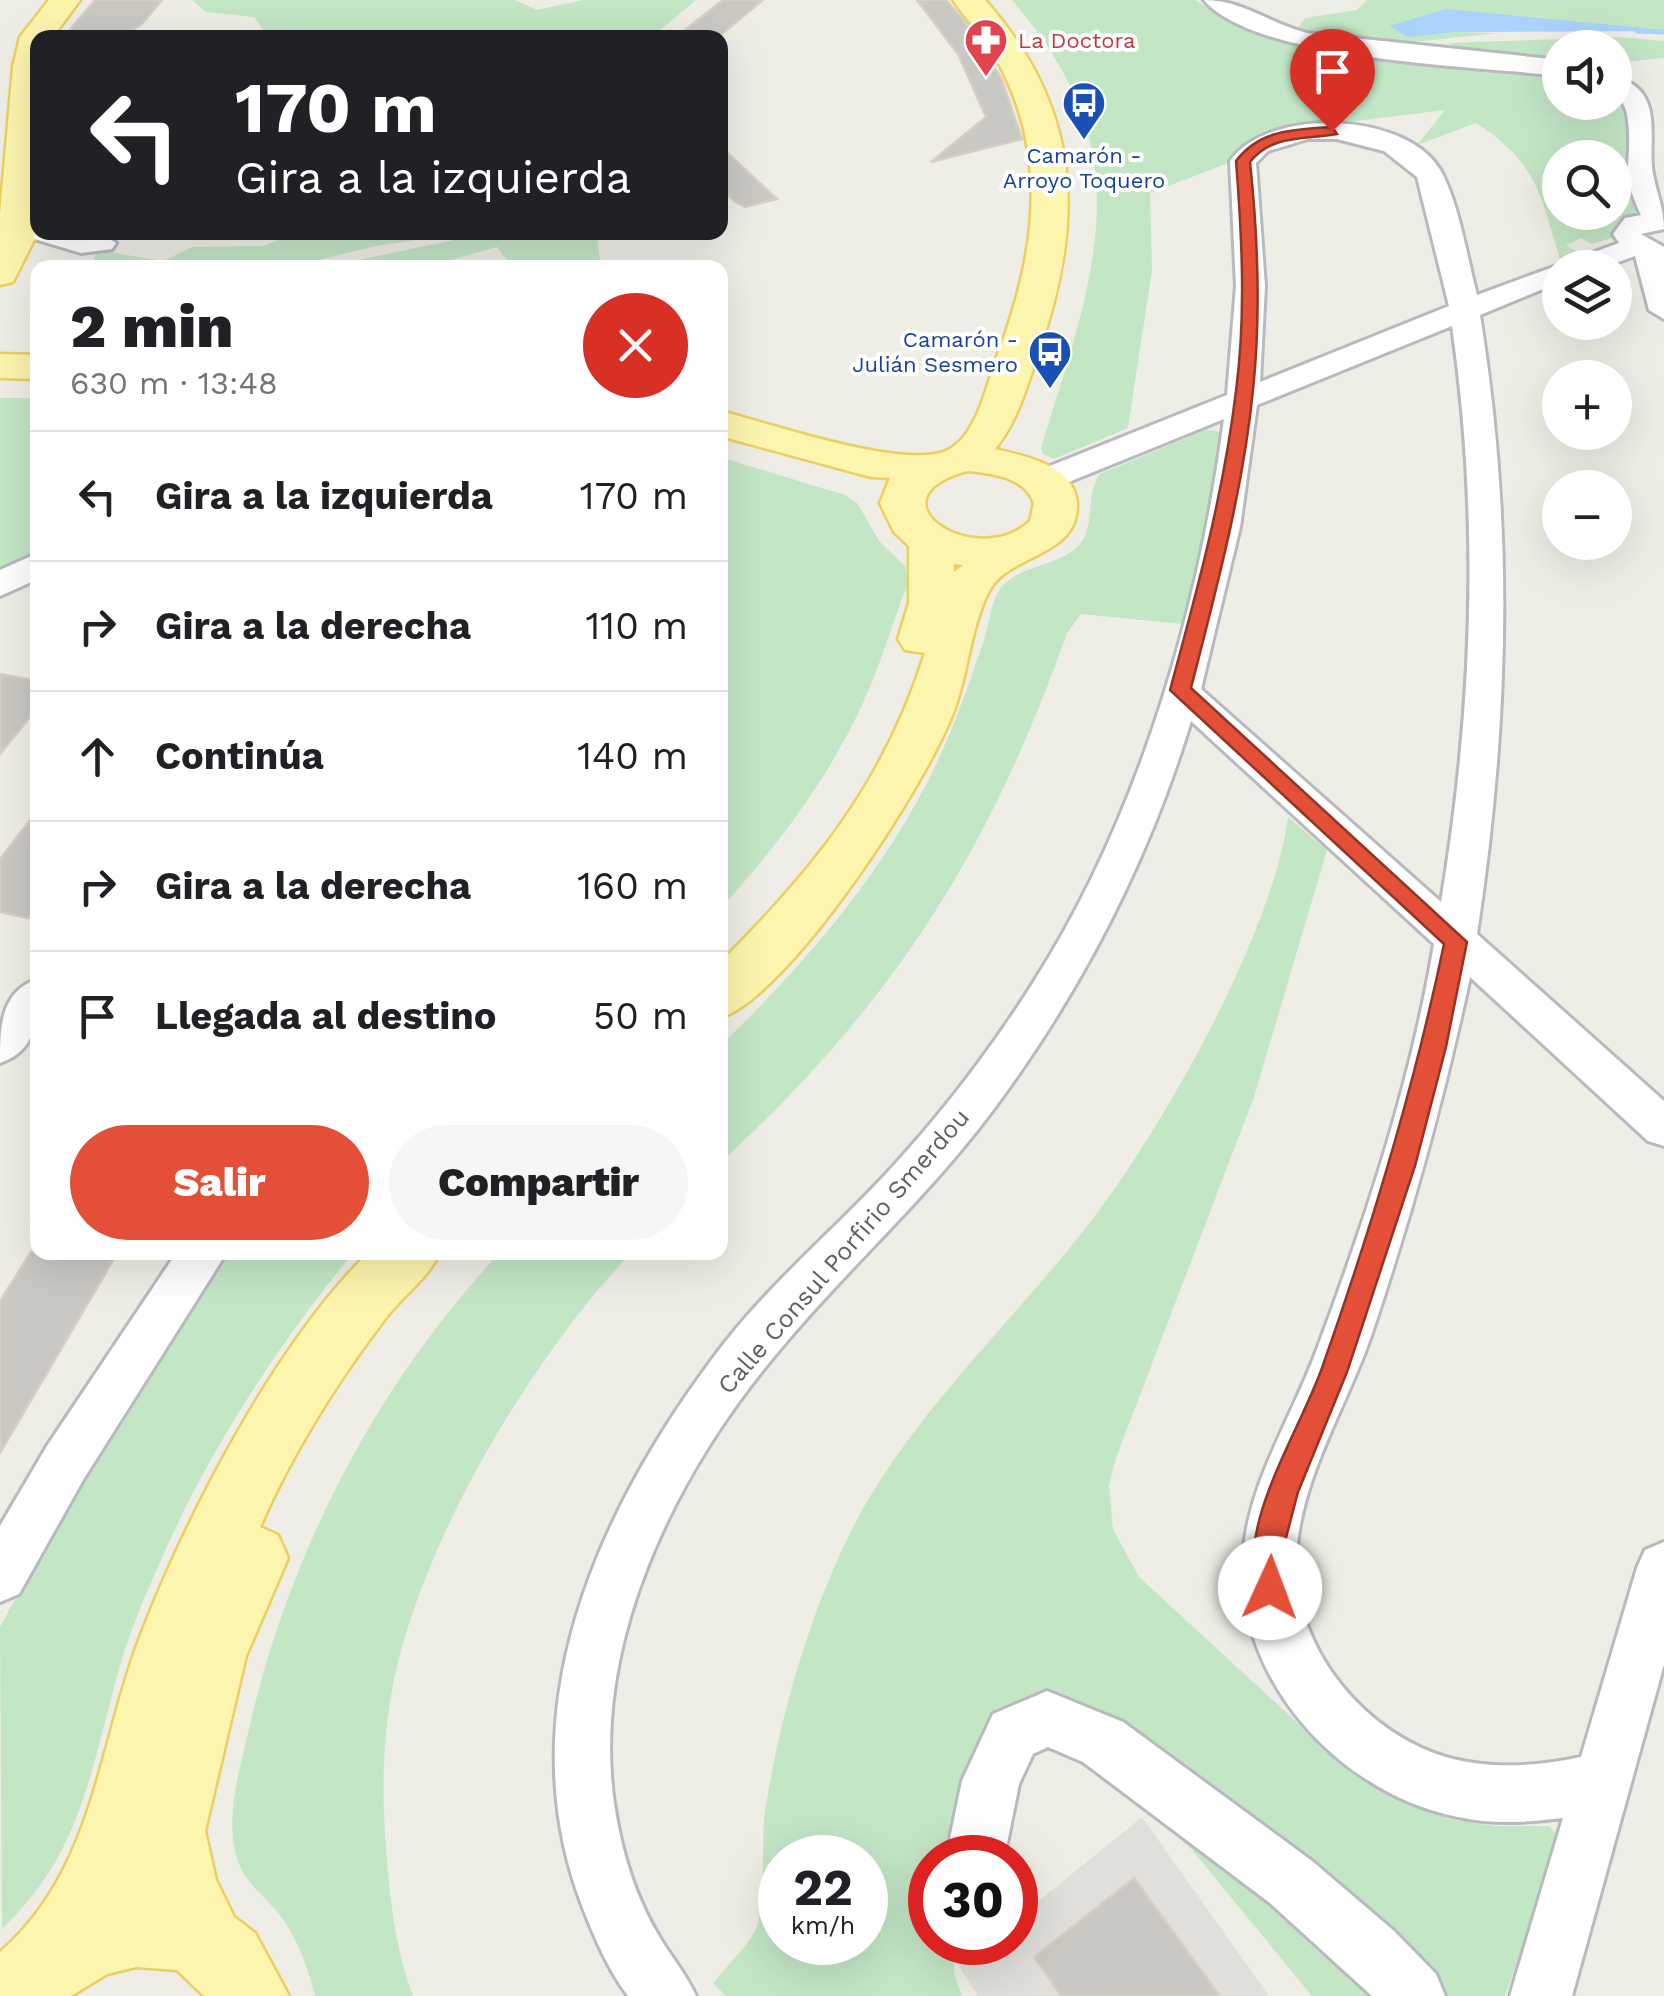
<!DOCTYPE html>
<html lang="es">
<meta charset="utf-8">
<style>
body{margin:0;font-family:"Work Sans",sans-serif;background:#f6f6f6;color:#202124;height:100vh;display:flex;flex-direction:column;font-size:38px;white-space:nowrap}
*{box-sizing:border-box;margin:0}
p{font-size:32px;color:#757577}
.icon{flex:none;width:55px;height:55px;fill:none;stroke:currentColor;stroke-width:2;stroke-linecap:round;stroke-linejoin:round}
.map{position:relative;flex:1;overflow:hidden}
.side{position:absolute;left:30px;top:260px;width:698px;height:1000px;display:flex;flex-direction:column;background:#fff;border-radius:20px;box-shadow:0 10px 40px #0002}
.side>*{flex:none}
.banner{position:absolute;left:30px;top:30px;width:698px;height:210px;border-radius:20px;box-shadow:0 10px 40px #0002;background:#202124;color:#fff;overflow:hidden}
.fabs{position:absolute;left:1542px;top:30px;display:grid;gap:20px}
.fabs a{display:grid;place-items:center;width:90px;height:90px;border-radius:50%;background:#fff;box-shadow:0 10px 40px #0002;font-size:50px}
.speed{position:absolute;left:758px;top:1835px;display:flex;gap:20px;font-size:50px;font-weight:700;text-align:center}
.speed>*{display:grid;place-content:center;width:130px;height:130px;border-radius:50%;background:#fff;box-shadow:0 10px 40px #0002;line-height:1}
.speed small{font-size:25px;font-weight:400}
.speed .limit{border:15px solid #d22;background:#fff;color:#111}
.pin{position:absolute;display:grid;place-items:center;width:85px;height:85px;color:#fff;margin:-102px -42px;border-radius:50% 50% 50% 0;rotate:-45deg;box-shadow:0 0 10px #0007}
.pin .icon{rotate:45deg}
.me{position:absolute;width:110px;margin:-55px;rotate:2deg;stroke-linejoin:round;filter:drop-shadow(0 0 8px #0008)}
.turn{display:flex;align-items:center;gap:35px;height:210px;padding:0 40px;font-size:45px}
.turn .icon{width:130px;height:130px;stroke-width:2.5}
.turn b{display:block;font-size:70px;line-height:85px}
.round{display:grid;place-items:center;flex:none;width:105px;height:105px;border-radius:52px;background:#f6f6f6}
.headline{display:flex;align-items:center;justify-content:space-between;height:170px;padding:0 40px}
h1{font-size:60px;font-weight:800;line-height:75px}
.primary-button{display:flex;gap:20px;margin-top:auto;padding:20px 40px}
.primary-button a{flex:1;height:115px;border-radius:60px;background:#e35037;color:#fff;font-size:40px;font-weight:800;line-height:115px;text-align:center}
.primary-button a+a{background:#f6f6f6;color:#202124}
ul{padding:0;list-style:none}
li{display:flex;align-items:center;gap:30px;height:130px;padding:0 40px;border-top:2px solid #e0e0e0}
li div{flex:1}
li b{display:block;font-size:38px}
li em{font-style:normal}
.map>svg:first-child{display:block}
.industrial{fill:#e1dfda}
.green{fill:#c3e6c5;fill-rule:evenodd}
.water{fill:#a9d2fc}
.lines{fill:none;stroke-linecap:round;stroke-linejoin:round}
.stream{stroke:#a9d2fc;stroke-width:5}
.building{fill:#cac8c2;stroke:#d4d0c4;stroke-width:2.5}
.minor-casing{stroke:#b8babf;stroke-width:6}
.major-casing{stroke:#edcf61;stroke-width:5}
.minor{fill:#fff;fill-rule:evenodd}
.major{fill:#fcf5ae;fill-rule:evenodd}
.route{fill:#e35037;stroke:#943424;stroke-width:2.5}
.labels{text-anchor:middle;stroke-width:8;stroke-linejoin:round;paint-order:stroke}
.far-health-label{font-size:22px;fill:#be3a42;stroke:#fff;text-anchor:start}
.far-transit-label{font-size:22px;fill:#164399;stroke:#fff}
.street-label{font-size:25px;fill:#5d6065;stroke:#fff}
</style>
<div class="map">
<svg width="1664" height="1996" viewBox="0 0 1664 1996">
<rect width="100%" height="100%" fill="#efeee6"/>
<path class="industrial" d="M1142,1817l127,179h-291l-19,-30 28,-23 28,-1v-22z"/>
<path class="green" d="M192,0h323l22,10 46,-10h113l-44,37 -383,1 -15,-21 -48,-5z
M1012,0h183l46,28 37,13 282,33v28h55v-4c25,34 -1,67 22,112l-17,13 -5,14 -23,7 -11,-6 -15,7 10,6 -16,8c-20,-67 -24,-97 -84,-136l-59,22 28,-35 -178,22 -17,7 -19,23 -81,31 2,77 -24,158 -74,31 -11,-5 -2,-6c53,-174 105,-294 -29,-448zM1560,158h55v54h-55z
M1367,0h297v30l-44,-3 -167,5 44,1 -83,9 -119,-10 10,-14 52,-8z
M1620,37l44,4v17l-49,5v-15h-55v12l-101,-11 -11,-6z
M295,233h168l-87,13 -86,21 -198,-1 5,-16 66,11 29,-14 71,-1z
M488,233h95l14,5 4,29h-89l-15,-20 -71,20 -107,1z
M0,398h37l1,155 -38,16z
M1205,430l12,1 6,7 -40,186 -102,-10 -14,19c-78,220 -174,371 -347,530v-117c85,-82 162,-171 214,-277 20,-42 35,-85 50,-129 5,-15 7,-38 16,-51 18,-25 58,-21 79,-44 18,-21 5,-49 21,-71z
M720,457l125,38 12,8 22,38 26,25 3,16c-13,34 -23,69 -37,102 -34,84 -90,158 -151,225z
M1288,817l39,33 -73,247 -138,361 -7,27 4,44 26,48 161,148 80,65 68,29 46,7h56l10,15 -55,155h-72l-55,-64 -297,-230 -45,-6 -80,161 -26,1v84l23,1 1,30 8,23h-236l-13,-13c13,-16 32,-34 42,-52 11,-20 6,-93 10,-120 15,-93 42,-189 83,-274 63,-127 169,-216 252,-328 68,-91 174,-280 188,-392zM780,1858h85v84h-85z
M230,1253h123c-72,88 -136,185 -184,289 -17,38 -36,80 -48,120 -30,104 -37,189 -119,267l-2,-302 61,-114z
M499,1253h132c-101,106 -215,296 -240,443 -10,59 -9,115 -3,174 3,41 10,87 25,126h-98c-6,-26 -19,-62 -37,-83 -21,-25 -38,-33 -44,-67 -6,-39 5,-74 14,-113 40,-178 127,-346 251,-480z
M1193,1828l194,168h-75l-129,-157z"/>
<path class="water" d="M1446,9l218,21v1l-211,1 -45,5 -19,-11z"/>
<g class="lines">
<path class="stream" d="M1637,31l27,1"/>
</g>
<path class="building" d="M95,0h67l-21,25 -24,13h-54z
M723,0h40l-46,38h-42z
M917,0h29l26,30 30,50 20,59 -91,23 55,-45 -28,-63z
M720,146l57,53 -32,8 -11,-6 -14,-14z
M0,674l38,7v26l-38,47z
M38,810v96l-10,12 -28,-6v-53z
M31,1252l84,5 -115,196v-152z
M1134,1878l86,118h-159l-27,-39z"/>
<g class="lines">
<g class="minor-casing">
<path id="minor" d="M1204,0c39,0 66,24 103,33l253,27v16c-82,-10 -305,-15 -356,-76z
M1615,77c48,12 34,56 37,91 3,22 12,39 12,61l-23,5 23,13v72l-15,-9 -14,-54 -33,12h-42v14l-80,33c34,211 29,408 -3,619l187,167v45l-16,-5 -178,-164c-26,122 -59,241 -99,359 -25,72 -72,145 -75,223 -3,89 70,178 157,200 41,10 87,7 128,-2l56,-189 8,-18 19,-8v122l-92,332h-62l53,-178c-35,4 -70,7 -105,-1 -117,-23 -222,-136 -215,-259 4,-72 48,-139 73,-206 49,-131 95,-269 118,-408l-243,-223c-43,141 -110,271 -198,389 -67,90 -151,163 -221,249 -99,120 -181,287 -158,444 7,48 21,94 46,135 12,20 26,36 36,58h-68c-20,-27 -33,-57 -45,-88 -76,-194 13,-393 130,-550 50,-68 115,-122 172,-183 55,-59 105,-124 148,-192 105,-164 166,-372 191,-564l-170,69h-24l-4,-7 4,-7 197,-79 9,-109 -6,-125c39,-55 182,-50 213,14 17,35 24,82 34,120l142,-52 -6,-9 12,-16 16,-3c-22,-46 -8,-51 -13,-94 -1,-18 -13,-24 -13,-44zM1308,139h29l47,12 33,26 32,129 -189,76 5,-96 -9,-123 12,-12zM1452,326c28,193 21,384 -11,576l-240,-213 39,-162 17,-122z
M38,224v8l64,2 14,9 -4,6 -31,4 -50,-15 -4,-6z
M38,553v26l-38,17v-26z
M38,979c0,35 1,71 -38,84 0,-35 0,-72 38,-84z
M177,1252h50l-144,228 -64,114 -19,8v-76l47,-80z
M1047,1691l76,31 189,139 82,70 42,43 9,22h-73l-102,-93 -187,-141 -35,-15 -15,7 -14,30 -15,74h-58l16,-77 31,-67z"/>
</g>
<g class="major-casing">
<path id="major" d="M49,0h31l-28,38h-14l-4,202 -21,42 -13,3v-71l13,-147 7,-30z
M953,0h32c97,109 100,219 54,351 -12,34 -21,70 -44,98 30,7 81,17 82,56 1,52 -69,49 -88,86 -18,35 -21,81 -34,117 -26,73 -165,288 -235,310v-55c95,-95 164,-180 205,-310l-20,-3 -7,-11 11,-36v-57l-15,-14 -14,-29 10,-25 -19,-1 -151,-41v-25c46,11 191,62 230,38 26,-15 36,-60 45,-87 41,-106 58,-211 -5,-314 -11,-17 -26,-31 -37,-48zM967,471c24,2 58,6 67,32l-4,18c-54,51 -165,-22 -63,-50zM954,564l9,1 -9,7z
M0,354l38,1v24l-38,-1z
M369,1252h71c-13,29 -40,45 -58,71 -47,62 -91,133 -122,204l18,8 10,23 -42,98 -41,175 11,49 18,37 21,16 34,63h-85l-27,-26 -41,-3 -29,7 -36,22h-71v-44c94,-81 98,-205 140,-315 47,-122 135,-293 229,-385z"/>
</g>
<use href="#minor" class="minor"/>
<use href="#major" class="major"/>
</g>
<path class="route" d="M1332,127l5,7c-32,6 -65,0 -87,28 8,75 11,152 3,228 -10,101 -37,200 -62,298l276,254 -21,105 -31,119 -68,206 -49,120 -16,61 2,35 -4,10 -10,5 -10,-5c-6,-12 -8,-30 -7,-44 6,-64 47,-126 69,-186 49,-139 92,-279 122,-424l-274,-254c27,-99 54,-198 66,-299 10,-76 6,-154 0,-230 24,-32 58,-31 96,-34z"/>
<defs>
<g id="pharmacy-pin" transform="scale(2.25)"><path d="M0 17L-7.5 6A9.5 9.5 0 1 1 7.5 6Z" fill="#e0444e" stroke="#fff"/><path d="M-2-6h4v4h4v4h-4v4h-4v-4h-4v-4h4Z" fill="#fff"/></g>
<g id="bus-pin" transform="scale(2.25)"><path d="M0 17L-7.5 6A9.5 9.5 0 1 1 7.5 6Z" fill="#1a4fb4" stroke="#fff"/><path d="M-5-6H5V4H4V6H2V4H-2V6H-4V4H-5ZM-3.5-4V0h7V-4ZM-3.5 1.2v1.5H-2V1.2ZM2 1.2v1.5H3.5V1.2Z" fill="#fff"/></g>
</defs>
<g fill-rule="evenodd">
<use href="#pharmacy-pin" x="986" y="40"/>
<use href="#bus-pin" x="1084" y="103"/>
<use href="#bus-pin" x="1050" y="352"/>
</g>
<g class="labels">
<g class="far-health-label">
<text x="1018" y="48">La Doctora</text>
</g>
<g class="far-transit-label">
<text x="1084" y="163">Camarón -<tspan x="1084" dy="25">Arroyo Toquero</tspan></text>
<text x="1018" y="347" text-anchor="end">Camarón -<tspan x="1018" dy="25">Julián Sesmero</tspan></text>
</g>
<g class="street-label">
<text transform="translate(843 1251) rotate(-49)" y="9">Calle Consul Porfirio Smerdou</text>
</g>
</g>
</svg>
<div class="fabs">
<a><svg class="icon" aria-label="sound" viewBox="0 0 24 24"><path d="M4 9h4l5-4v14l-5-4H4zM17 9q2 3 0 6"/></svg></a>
<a><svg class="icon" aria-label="search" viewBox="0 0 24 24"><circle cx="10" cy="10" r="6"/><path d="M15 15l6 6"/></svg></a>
<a><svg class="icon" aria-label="layers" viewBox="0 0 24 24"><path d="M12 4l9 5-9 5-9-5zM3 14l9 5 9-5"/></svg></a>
<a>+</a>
<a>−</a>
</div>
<div class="speed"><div>22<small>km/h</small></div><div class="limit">30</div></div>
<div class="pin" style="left:1332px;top:131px;background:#d93025"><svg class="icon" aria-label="arrive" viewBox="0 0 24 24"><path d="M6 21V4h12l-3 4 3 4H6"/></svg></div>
<svg class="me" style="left:1270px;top:1588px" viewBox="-20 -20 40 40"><circle r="19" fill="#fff"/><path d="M0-13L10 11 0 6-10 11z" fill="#e35037"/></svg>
<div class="banner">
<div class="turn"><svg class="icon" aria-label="left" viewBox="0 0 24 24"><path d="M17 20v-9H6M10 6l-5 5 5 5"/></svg><div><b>170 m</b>Gira a la izquierda</div></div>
</div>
<section class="side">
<div class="headline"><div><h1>2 min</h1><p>630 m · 13:48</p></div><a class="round" style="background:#d93025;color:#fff"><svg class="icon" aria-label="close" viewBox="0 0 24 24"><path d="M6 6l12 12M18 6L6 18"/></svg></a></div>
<ul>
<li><svg class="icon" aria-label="left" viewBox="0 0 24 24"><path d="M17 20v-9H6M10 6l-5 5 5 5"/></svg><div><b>Gira a la izquierda</b></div><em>170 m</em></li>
<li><svg class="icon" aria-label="right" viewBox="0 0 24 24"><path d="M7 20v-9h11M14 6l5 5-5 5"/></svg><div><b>Gira a la derecha</b></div><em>110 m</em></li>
<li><svg class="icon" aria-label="ahead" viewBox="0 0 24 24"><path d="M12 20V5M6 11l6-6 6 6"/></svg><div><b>Continúa</b></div><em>140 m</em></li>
<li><svg class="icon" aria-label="right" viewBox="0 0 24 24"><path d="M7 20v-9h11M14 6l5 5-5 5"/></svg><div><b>Gira a la derecha</b></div><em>160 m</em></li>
<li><svg class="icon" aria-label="arrive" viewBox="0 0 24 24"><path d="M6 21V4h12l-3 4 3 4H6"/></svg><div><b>Llegada al destino</b></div><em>50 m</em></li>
</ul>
<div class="primary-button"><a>Salir</a><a>Compartir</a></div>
</section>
</div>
